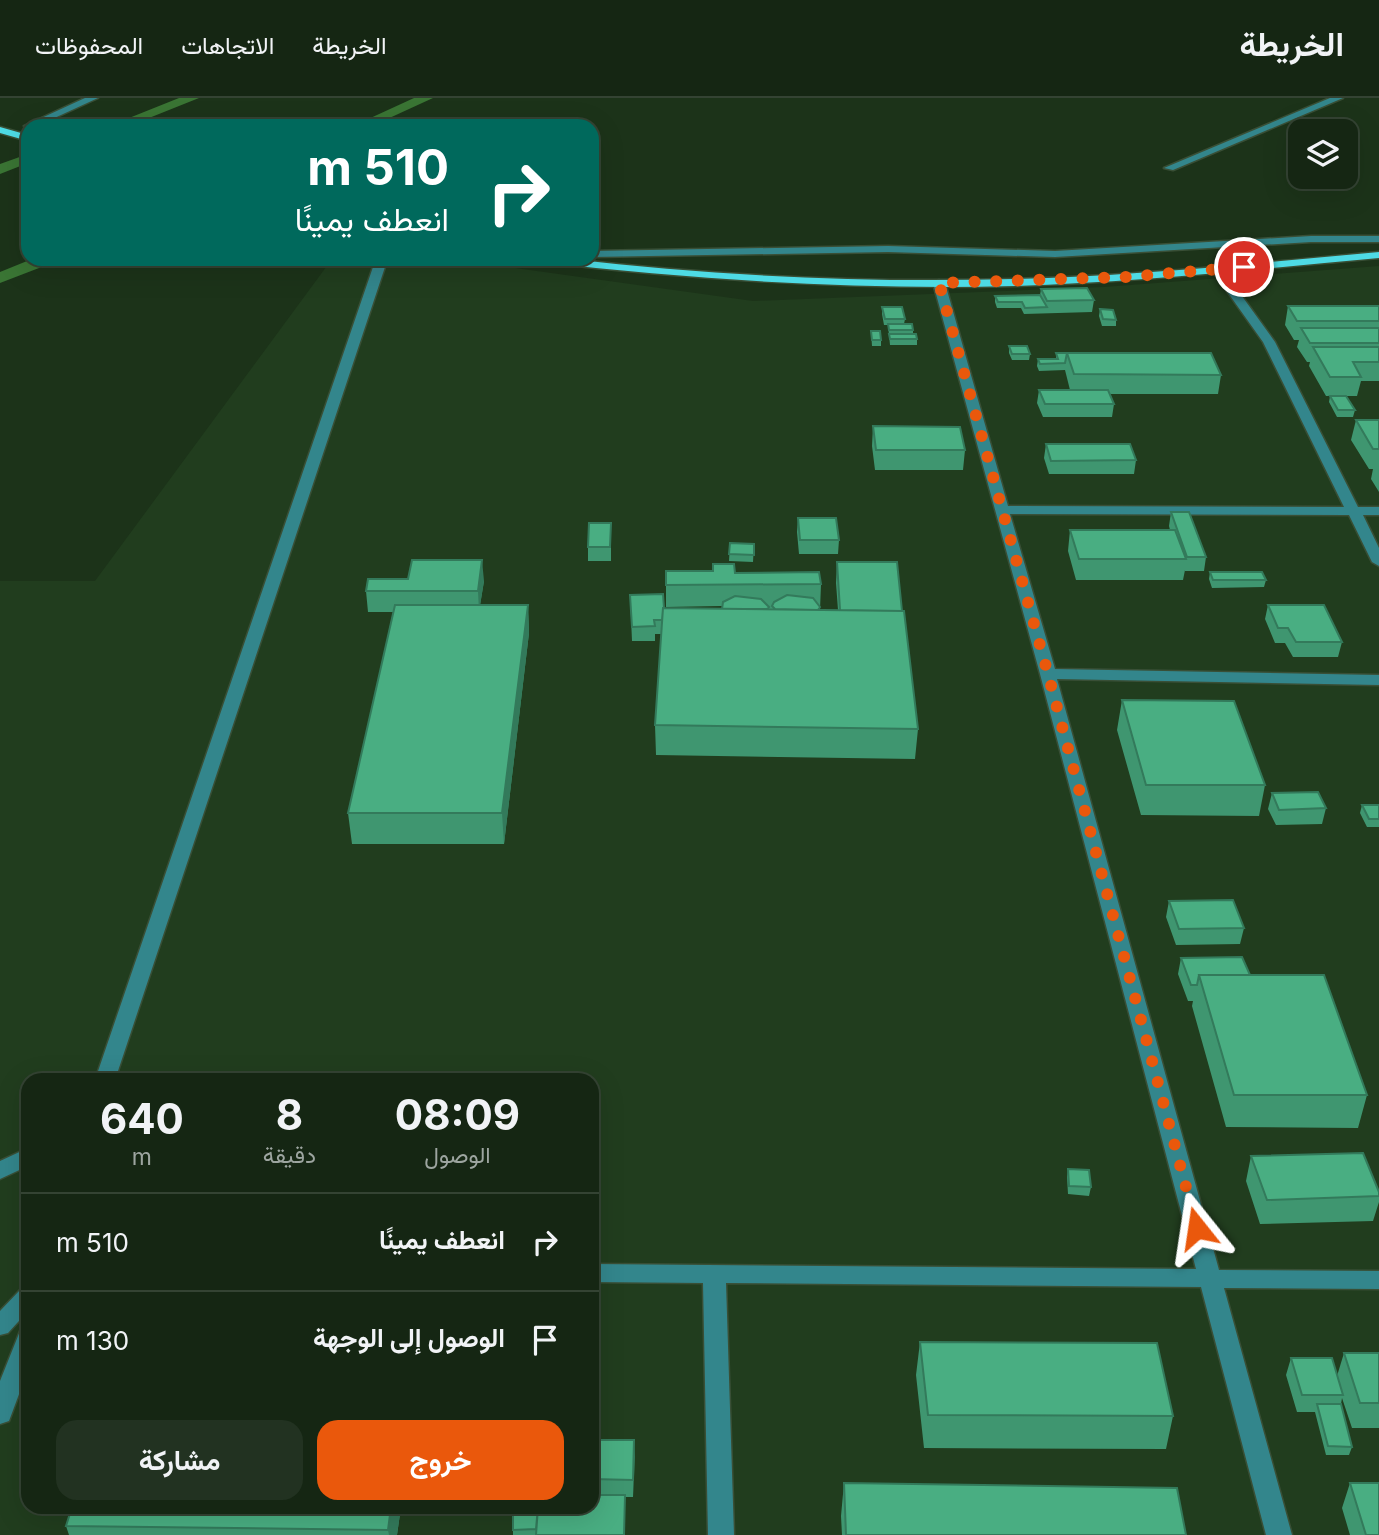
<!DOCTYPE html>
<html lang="ar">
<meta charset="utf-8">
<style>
body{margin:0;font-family:Inter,Vazirmatn,sans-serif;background:#223221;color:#f1f3f6;direction:rtl;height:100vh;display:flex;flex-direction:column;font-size:26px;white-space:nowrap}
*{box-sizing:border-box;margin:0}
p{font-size:23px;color:#9da5a0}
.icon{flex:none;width:38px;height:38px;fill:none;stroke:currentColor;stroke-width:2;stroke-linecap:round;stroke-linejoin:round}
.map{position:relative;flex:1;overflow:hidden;direction:ltr}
.side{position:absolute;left:21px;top:975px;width:578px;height:441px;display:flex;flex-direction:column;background:#152613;border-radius:21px;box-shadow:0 7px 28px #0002,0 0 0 2px #344333;direction:rtl}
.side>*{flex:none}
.banner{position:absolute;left:21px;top:21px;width:578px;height:147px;border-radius:21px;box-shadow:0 7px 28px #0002,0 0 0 2px #344333;direction:rtl;background:#00695c;color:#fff;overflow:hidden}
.fabs{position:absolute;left:1288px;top:21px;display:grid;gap:14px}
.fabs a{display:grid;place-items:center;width:70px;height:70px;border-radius:14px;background:#152613;box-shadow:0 7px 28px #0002,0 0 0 2px #344333;font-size:35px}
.pin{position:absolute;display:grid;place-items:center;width:60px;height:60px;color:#fff;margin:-30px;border:4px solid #fff;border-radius:50%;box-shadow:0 2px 7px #0007}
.me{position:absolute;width:77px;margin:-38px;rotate:345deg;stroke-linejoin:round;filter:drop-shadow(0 0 5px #0008)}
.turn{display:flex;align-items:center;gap:24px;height:147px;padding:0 35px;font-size:32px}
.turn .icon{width:91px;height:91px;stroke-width:2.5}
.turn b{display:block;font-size:49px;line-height:60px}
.eta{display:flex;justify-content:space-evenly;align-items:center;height:119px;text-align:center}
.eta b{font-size:42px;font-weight:700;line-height:49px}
.primary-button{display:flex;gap:14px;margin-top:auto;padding:14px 35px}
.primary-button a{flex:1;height:80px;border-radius:21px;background:#ea580c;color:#fff;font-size:28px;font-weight:700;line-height:80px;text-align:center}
.primary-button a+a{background:#223221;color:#f1f3f6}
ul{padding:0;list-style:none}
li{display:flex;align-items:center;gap:21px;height:98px;padding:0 35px;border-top:2px solid #344333}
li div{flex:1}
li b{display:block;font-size:26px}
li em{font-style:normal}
header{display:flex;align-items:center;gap:42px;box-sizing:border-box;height:98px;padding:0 35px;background:#152613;border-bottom:2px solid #344333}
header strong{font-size:33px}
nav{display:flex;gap:38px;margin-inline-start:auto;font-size:24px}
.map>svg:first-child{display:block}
.built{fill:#213d1e;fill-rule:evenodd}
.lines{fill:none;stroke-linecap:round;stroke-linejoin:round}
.canal{fill:#3a7534;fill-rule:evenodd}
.minor-casing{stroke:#394f36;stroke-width:3}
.major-casing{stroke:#394f36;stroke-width:3}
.minor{fill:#33868c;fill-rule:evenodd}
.major{fill:#4edbe5;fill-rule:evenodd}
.wall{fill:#3f9670}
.shaded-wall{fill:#337a5b}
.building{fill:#49ae82;stroke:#337a5b;stroke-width:2}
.route{stroke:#ea580c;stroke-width:12;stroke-dasharray:0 21.6}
</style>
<header>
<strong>الخريطة</strong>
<nav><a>الخريطة</a><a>الاتجاهات</a><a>المحفوظات</a></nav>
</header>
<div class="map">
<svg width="1379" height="1437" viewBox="0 0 1379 1437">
<rect width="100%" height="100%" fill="#1c3319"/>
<path class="built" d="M332,161h119l302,42 351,-14 275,-21v1269h-1379v-954h95zM28,982h564v427h-564z"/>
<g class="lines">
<path class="canal" d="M179,0h20l-70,28h-20z
M414,0h19l-61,28h-19z
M28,56v9l-28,11v-10z
M32,161h22l-2,4 -52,20v-11z"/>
<g class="minor-casing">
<path id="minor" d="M85,0h13l-61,28h-9v3l-4,-3z
M1330,0h13l-170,72 -9,-2z
M1311,138h68v6h-68l-256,15 -167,-5 -296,5v-6l296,-5 167,5z
M378,161h12l-5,8 -270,813h-20l278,-813z
M1213,169h8l54,75 83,165h21v8h-16l16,33v18l-7,-4 -23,-47 -339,-1 45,155 324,6v10l-322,-6 162,591 160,1v18l-155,-1 68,247h-26l-65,-248 -475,-4 8,252h-26l-5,-252 -111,-1v-18l604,5 -156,-595 -107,-391 6,-3 6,3 63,223 336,1 -81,-165 -52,-73z
M28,1050v18l-28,13v-18z
M28,1189v24l-20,22 -8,2v-24l20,-21z
M28,1231v41l-19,51 -9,3v-43l20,-50z"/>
</g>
<g class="major-casing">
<path id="major" d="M0,29l28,8v6l-28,-8z
M1379,154v6c-121,11 -242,24 -364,28 -159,4 -317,-6 -475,-24l-6,-3h36c147,17 296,24 444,20 122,-3 244,-16 365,-27z"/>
</g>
<use href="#minor" class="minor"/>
<use href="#major" class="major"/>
</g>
<path class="wall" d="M1041,191l53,11 -2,12 -68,2 -3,-6h-24l-2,-6v-6l45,-1z
M1288,208h91v75h-18l-4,15h-31l-17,-30 1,-4h-3l-10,-15 2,-7h-5l-9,-15z
M882,209l23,12 -1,5 9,6v4l4,5v6h-27l-2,-20h-4l-2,-11z
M1100,211l16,11v6h-14l-3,-10z
M871,233l10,9v6h-9z
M1009,248l21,8 -1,6h-17l-3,-7z
M1056,255l165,22 -3,19h-109l5,10 -2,13h-69l-6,-14 2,-13h31l-5,-20 -26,1 -2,-5 1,-7h18z
M1330,298l25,14 -2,7h-16l-8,-15z
M1356,322h23v72l-8,-13 2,-10h-4l-18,-29z
M873,328l92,24 -2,20h-88l-3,-24z
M1046,346l90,16 -2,14h-85l-5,-16z
M1171,414l35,45 -2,14h-19v-1l-2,10h-107l-8,-29 2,-21h100l-1,-4z
M798,420l41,22 -1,14h-39l-2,-22z
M611,425v38h-23v-14z
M730,445l24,1 -1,18 -24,-1z
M837,464l81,167 -3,30 -259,-4 -1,-30 6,-91h-6v7h-23l-2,-46 34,13 58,1v-3l-56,1v-36l69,2 86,11 -1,26h18l-2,-27z
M1210,474l56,8 -2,7 -52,1 -3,-9z
M484,483l-4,24h48l1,28 -25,211h-152l-4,-31 45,-201h-25l-2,-21z
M1268,507l74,37 -4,15h-45l-8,-14h-10l-10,-24z
M1122,602l143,85 -6,31 -118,-1 -24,-85z
M1272,695l54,15 -4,16 -46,1 -8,-16z
M1362,707h17v22h-12l-7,-14z
M1169,803l75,27 -4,16 -64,1 -10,-28z
M1181,860l69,17 117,120 -9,33 -132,-1 -34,-121 1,-5h-5l-10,-27z
M1251,1058l128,36v10l-6,19 -113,3 -14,-43z
M1068,1071l23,18 -2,9 -21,-2 -1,-17z
M920,1244l253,74 -7,33 -242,-1 -8,-73z
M1344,1255h35v75h-27l-10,-30 -1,6 11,43 -3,8h-23l-11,-43h-18l-11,-37 5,-17 46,18z
M592,1342h42l-1,57h-8v38h-112v-28h79z
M844,1385l342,52h-344l-1,-19z
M1350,1385l29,52h-29l-8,-27z
M401,1409l-4,28h-328l-3,-9z"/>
<path class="shaded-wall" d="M482,462l2,21 -5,31 -1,-21z
M528,507l1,28 -25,211 -2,-31z
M634,1342l1,17 -2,40v-17z
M391,1409h10l-4,28h-8l-1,-5z"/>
<path class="building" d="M1087,190l7,12 -47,1 -6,-12z
M1040,197l7,12 -22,1 -3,-6h-24l-3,-6z
M1288,208h91v15h-82z
M882,209h20l3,12h-20z
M1100,211l13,1 3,10 -13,-1z
M888,226h24l1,6h-24z
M1301,230h78v15h-69z
M871,233h9l1,9h-9z
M889,236h27l1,5h-27z
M1009,248h18l3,8h-18z
M1313,249h66v15h-26l8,15h-31z
M1056,255h11l-2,10 -25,1 -2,-5h20z
M1067,255h144l10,22 -147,-1z
M1039,292h69l6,14h-69z
M1330,298h16l9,14h-17z
M1356,322h23v29h-6z
M873,328l87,1 5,23h-89z
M1046,346h84l6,16 -85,1z
M1171,414h18l17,45h-19z
M798,420h38l3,22h-39z
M589,425h22l-1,24h-22z
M1070,432h105l11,29h-107z
M730,445l24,1v11l-25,-1z
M412,462h70l-4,31h-112l2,-12h40z
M837,464h60l5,49 -62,-1z
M713,466h21l1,9 84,-1 2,12 -155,1v-14h47z
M1210,474h52l4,8h-53z
M663,496l1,14h-1l-1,12h-8l1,6 -23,1 -2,-32z
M787,497l26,3 7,9 -2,3 -43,-1 -3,-3 2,-4z
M735,498l26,3 8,8 -2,2h-45l1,-7z
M395,507h133l-26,208h-154z
M1268,507h56l18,37h-46l-8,-14h-10z
M663,510l241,3 14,118 -263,-4z
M1122,602l112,1 31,84h-119z
M1318,694l8,16 -47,2 -7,-17z
M1362,707h17v14h-10z
M1233,802l11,28 -65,1 -10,-28z
M1242,859l8,18h-51l-2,10h-6l-10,-27z
M1199,877h125l43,120h-133z
M1363,1055l16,39v4l-112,4 -16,-44z
M1068,1071l21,1 2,17 -22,-1z
M920,1244l237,1 16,73 -245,-1z
M1344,1255h35v50h-19z
M1291,1260h41l11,37h-41z
M1317,1306h24l11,43 -24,-1z
M592,1342h42l-1,40 -41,-1z
M844,1385l333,5 9,47h-340z
M1350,1385h29v52h-13z
M592,1397h33l-1,40h-88l2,-28h54z
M72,1409h319l-3,23 -322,-4z
M513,1409h25l-2,22 -23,1z"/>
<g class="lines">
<path class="route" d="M1197,1130l-149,-554 -109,-391 186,-6 119,-10"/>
</g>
</svg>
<div class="fabs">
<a><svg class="icon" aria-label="layers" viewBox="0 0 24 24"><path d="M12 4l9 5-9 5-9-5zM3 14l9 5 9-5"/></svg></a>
</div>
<div class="pin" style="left:1244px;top:169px;background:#d93025"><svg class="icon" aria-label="arrive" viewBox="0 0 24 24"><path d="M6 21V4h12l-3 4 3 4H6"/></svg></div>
<svg class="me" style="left:1197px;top:1130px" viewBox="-20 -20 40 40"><path d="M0-17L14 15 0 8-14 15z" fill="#ea580c" stroke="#fff" stroke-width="4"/></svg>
<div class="banner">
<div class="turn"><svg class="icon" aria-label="right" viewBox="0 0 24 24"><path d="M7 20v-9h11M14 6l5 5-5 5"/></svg><div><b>510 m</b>انعطف يمينًا</div></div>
</div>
<section class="side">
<div class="eta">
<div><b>08:09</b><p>الوصول</p></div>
<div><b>8</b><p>دقيقة</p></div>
<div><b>640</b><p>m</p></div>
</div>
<ul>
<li><svg class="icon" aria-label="right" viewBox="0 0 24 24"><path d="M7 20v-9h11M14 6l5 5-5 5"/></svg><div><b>انعطف يمينًا</b></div><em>510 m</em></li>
<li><svg class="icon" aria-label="arrive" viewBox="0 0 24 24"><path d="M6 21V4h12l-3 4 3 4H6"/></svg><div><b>الوصول إلى الوجهة</b></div><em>130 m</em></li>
</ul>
<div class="primary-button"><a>خروج</a><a>مشاركة</a></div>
</section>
</div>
